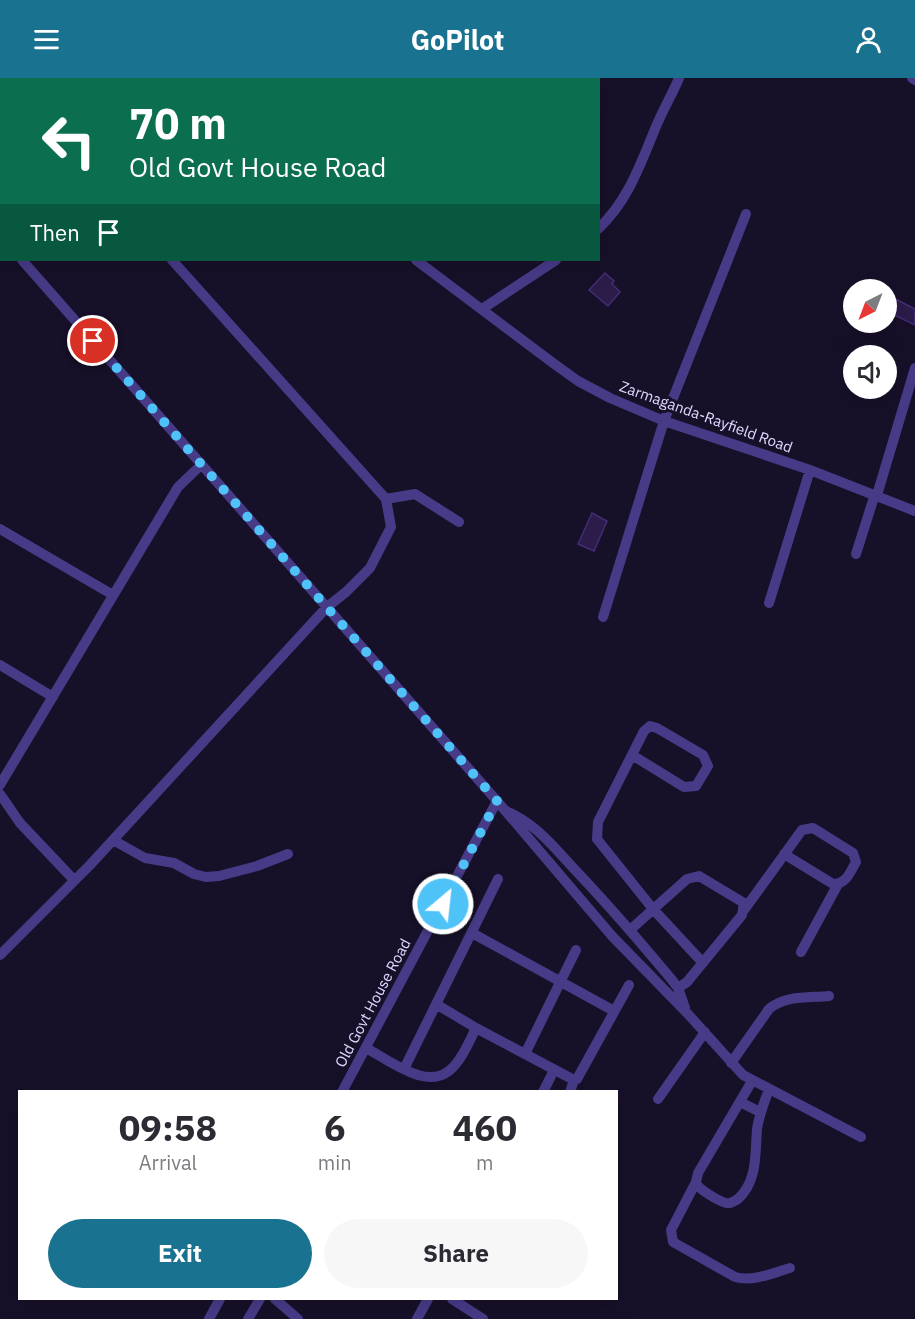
<!DOCTYPE html>
<style>
body{margin:0;font-family:"IBM Plex Sans",sans-serif;background:#f7f7f7;color:#2b2b33;height:100vh;display:flex;flex-direction:column;font-size:22px;white-space:nowrap}
*{box-sizing:border-box;margin:0}
p{font-size:20px;color:#7c7c81}
.icon{flex:none;width:33px;height:33px;fill:none;stroke:currentColor;stroke-width:2;stroke-linecap:round;stroke-linejoin:round}
.map{position:relative;flex:1;overflow:hidden}
.drawer{position:absolute;left:18px;top:1012px;width:600px;height:210px;display:flex;flex-direction:column;background:#fff;border-radius:0px;box-shadow:0 6px 24px #0002}
.drawer>*{flex:none}
.guide{position:absolute;left:0px;top:0px;width:600px;height:183px;box-shadow:0 6px 24px #0002;background:#0b6e4f;color:#fff;overflow:hidden}
.needle{width:39px;rotate:222deg}
.controls{position:absolute;left:843px;top:201px;display:grid;gap:12px}
.controls a{display:grid;place-items:center;width:54px;height:54px;border-radius:50%;background:#fff;box-shadow:0 6px 24px #0002;font-size:30px}
.pin{position:absolute;display:grid;place-items:center;width:51px;height:51px;color:#fff;margin:-26px;border:3px solid #fff;border-radius:50%;box-shadow:0 2px 6px #0007}
.me{position:absolute;width:66px;margin:-33px;rotate:28deg;stroke-linejoin:round;filter:drop-shadow(0 0 4px #0008)}
.turn{display:flex;align-items:center;gap:21px;height:126px;padding:0 30px;font-size:27px}
.turn .icon{width:78px;height:78px;stroke-width:2.5}
.turn b{display:block;font-size:42px;line-height:51px}
.then{display:flex;align-items:center;height:57px;padding:0 30px;background:#0003;gap:12px;font-size:22px}
.eta{display:flex;justify-content:space-evenly;align-items:center;height:102px;text-align:center}
.eta b{font-size:36px;font-weight:800;line-height:42px}
.action{display:flex;gap:12px;margin-top:auto;padding:12px 30px}
.action a{flex:1;height:69px;border-radius:36px;background:#19728f;color:#fff;font-size:24px;font-weight:800;line-height:69px;text-align:center}
.action a+a{background:#f7f7f7;color:#2b2b33}
header{display:flex;justify-content:space-between;align-items:center;height:78px;padding:0 30px;background:#19728f;color:#fff;font-size:27px;font-weight:800}
.map>svg:first-child{display:block}
.building{fill:#2b1c4a;stroke:#442d76;stroke-width:1.5}
.lines{fill:none;stroke-linecap:round;stroke-linejoin:round}
.minor{stroke:#473b88;stroke-width:10}
.route{stroke:#4fc3f7;stroke-width:10;stroke-dasharray:0 18}
.labels{text-anchor:middle;stroke-width:6;stroke-linejoin:round;paint-order:stroke}
.street-label{font-size:15px;fill:#e1d8ff;stroke:#171029}
</style>
<header><svg class="icon" aria-label="menu" viewBox="0 0 24 24"><path d="M4 6h16M4 12h16M4 18h16"/></svg>GoPilot<svg class="icon" aria-label="person" viewBox="0 0 24 24"><circle cx="12" cy="8" r="4"/><path d="M4 21q1-7 8-7t8 7"/></svg></header>
<div class="map">
<svg width="915" height="1241" viewBox="0 0 915 1241">
<rect width="100%" height="100%" fill="#171029"/>
<path class="building" d="M605,195l9,8 -2,3 8,8 -12,14 -19,-16z
M886,216l29,15v16l-29,-14z
M592,435l15,8 -13,30 -16,-7z"/>
<g class="lines">
<path class="minor" d="M181,0l1,2
M286,0l1,2
M912,0l3,2
M598,151c30,-28 42,-64 57,-100 7,-18 17,-34 24,-51
M0,156l2,1
M22,182l475,541 -155,291
M416,182l137,103 25,18 32,17 54,23 146,49 105,41
M482,231l74,-49
M877,417l38,-127
M386,421l29,-5 44,28
M0,451l113,66
M856,476l19,-60
M769,525l41,-133
M603,539l61,-196 82,-207
M0,587l53,32
M632,677l52,32 12,-1 12,-20 -5,-11 -46,-27 -7,-2 -6,5 -46,91 -1,17 56,70 50,54
M0,707l178,-298 23,-22
M0,716l20,29 54,57
M497,723l115,135 75,77 56,62 118,62
M506,733c30,12 50,39 72,62 33,35 64,71 94,107l6,8 7,20
M113,762l32,18 29,5 20,11 12,3 13,-1 38,-10 31,-12
M744,832l58,-80 11,-2 40,25 3,9c-6,10 -10,23 -23,22l-49,-30
M630,852l57,-51 12,-3 45,27 -2,12 -55,67 -9,6
M472,855l142,78
M801,874l37,-68
M0,877l90,-90 237,-258 19,-15 24,-24 21,-41 -5,-28 -214,-239
M436,926l40,24 98,52 3,-1 52,-94
M366,970c25,13 65,47 89,17 9,-10 15,-25 21,-37
M525,976l51,-104
M731,985l38,-54c16,-14 41,-11 60,-13
M404,991l94,-190
M752,1003l-54,92c0,1 -2,8 -2,9 1,7 23,19 30,21 4,1 9,-2 12,-4 20,-18 17,-46 19,-70 2,-14 7,-26 12,-40
M543,1014l11,-22
M570,1014l4,-12
M658,1021l47,-67
M740,1024l20,10
M696,1104l-25,48 2,12 62,35c19,5 37,-4 55,-9
M275,1221l23,20
M452,1221l31,20
M209,1241l11,-20
M248,1241l12,-20
M417,1241l11,-20"/>
</g>
<g class="lines">
<path class="route" d="M93,263l404,460 -54,103"/>
</g>
<g class="labels">
<g class="street-label">
<text transform="translate(706 339) rotate(20)" y="5">Zarmaganda-Rayfield Road</text>
<text transform="translate(373 925) rotate(-62)" y="5">Old Govt House Road</text>
</g>
</g>
</svg>
<div class="controls">
<a><svg class="needle" viewBox="-14 -14 28 28"><path d="M0-13l5 13h-10z" fill="#e53935"/><path d="M0 13l5-13h-10z" fill="#7c7c81"/></svg></a>
<a><svg class="icon" aria-label="sound" viewBox="0 0 24 24"><path d="M4 9h4l5-4v14l-5-4H4zM17 9q2 3 0 6"/></svg></a>
</div>
<div class="pin" style="left:93px;top:263px;background:#d93025"><svg class="icon" aria-label="arrive" viewBox="0 0 24 24"><path d="M6 21V4h12l-3 4 3 4H6"/></svg></div>
<svg class="me" style="left:443px;top:826px" viewBox="-20 -20 40 40"><circle r="17" fill="#4fc3f7" stroke="#fff" stroke-width="3"/><path d="M0-11L8 9 0 5-8 9z" fill="#fff"/></svg>
<div class="guide">
<div class="turn"><svg class="icon" aria-label="left" viewBox="0 0 24 24"><path d="M17 20v-9H6M10 6l-5 5 5 5"/></svg><div><b>70 m</b>Old Govt House Road</div></div>
<div class="then">Then<svg class="icon" aria-label="arrive" viewBox="0 0 24 24"><path d="M6 21V4h12l-3 4 3 4H6"/></svg></div>
</div>
<section class="drawer">
<div class="eta">
<div><b>09:58</b><p>Arrival</p></div>
<div><b>6</b><p>min</p></div>
<div><b>460</b><p>m</p></div>
</div>
<div class="action"><a>Exit</a><a>Share</a></div>
</section>
</div>
